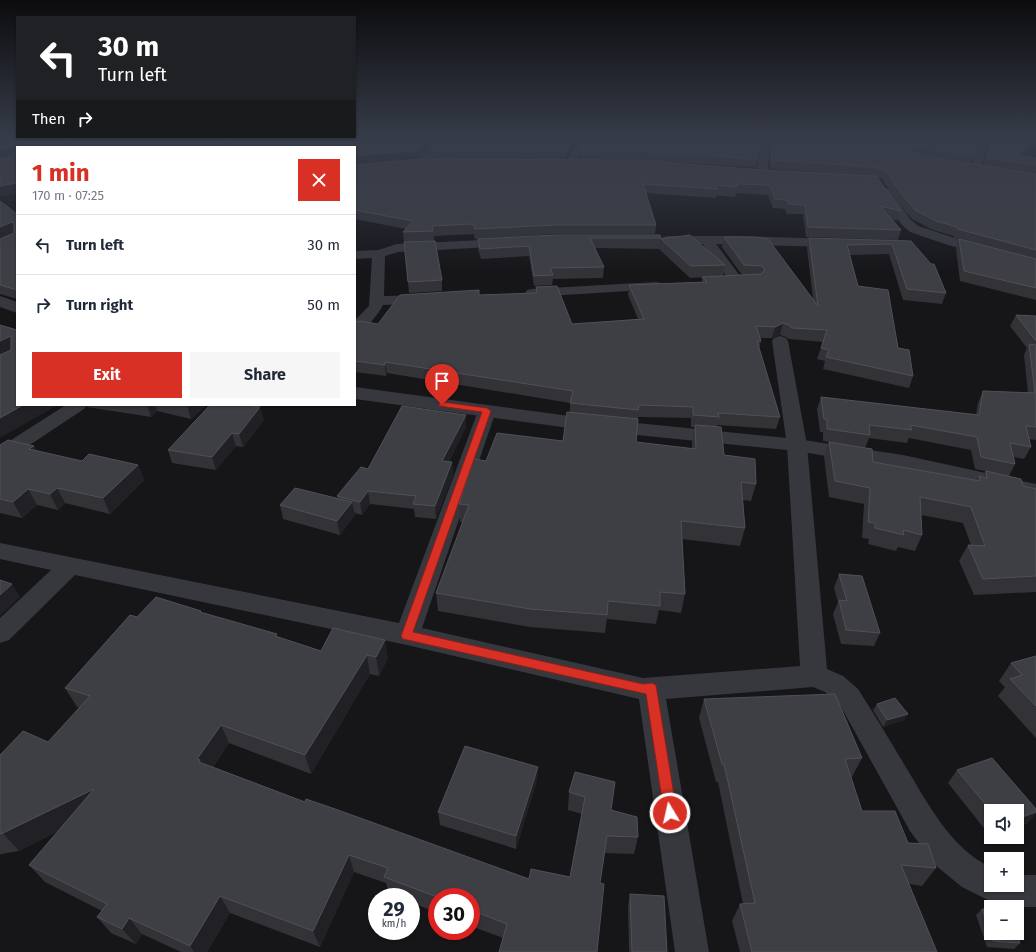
<!DOCTYPE html>
<meta charset="utf-8">
<style>
body{margin:0;font-family:"Fira Sans",sans-serif;background:#f6f6f7;color:#1f2937;height:100vh;display:flex;flex-direction:column;font-size:15px;white-space:nowrap}
*{box-sizing:border-box;margin:0}
p{font-size:13px;color:#747a83}
.icon{flex:none;width:22px;height:22px;fill:none;stroke:currentColor;stroke-width:2;stroke-linecap:round;stroke-linejoin:round}
.map{position:relative;flex:1;overflow:hidden}
.side{position:absolute;left:16px;top:146px;width:340px;height:260px;display:flex;flex-direction:column;background:#fff;border-radius:0px;box-shadow:0 1px 3px #0004}
.side>*{flex:none}
.banner{position:absolute;left:16px;top:16px;width:340px;height:122px;border-radius:0px;box-shadow:0 1px 3px #0004;background:#202124;color:#fff;overflow:hidden}
.buttons{position:absolute;left:984px;top:804px;display:grid;gap:8px}
.buttons a{display:grid;place-items:center;width:40px;height:40px;border-radius:0px;background:#fff;box-shadow:0 1px 3px #0004;font-size:20px}
.speed{position:absolute;left:368px;top:888px;display:flex;gap:8px;font-size:20px;font-weight:700;text-align:center}
.speed>*{display:grid;place-content:center;width:52px;height:52px;border-radius:50%;background:#fff;box-shadow:0 1px 3px #0004;line-height:1}
.speed small{font-size:10px;font-weight:400}
.speed .limit{border:6px solid #d22;background:#fff;color:#111}
.pin{position:absolute;display:grid;place-items:center;width:34px;height:34px;color:#fff;margin:-41px -17px;border-radius:50% 50% 50% 0;rotate:-45deg;box-shadow:0 0 4px #0007}
.pin .icon{rotate:45deg}
.me{position:absolute;width:44px;margin:-22px;rotate:351deg;stroke-linejoin:round;filter:drop-shadow(0 0 3px #0008)}
.turn{display:flex;align-items:center;gap:14px;height:84px;padding:0 16px;font-size:18px}
.turn .icon{width:52px;height:52px;stroke-width:2.5}
.turn b{display:block;font-size:28px;line-height:34px}
.then{display:flex;align-items:center;height:38px;padding:0 16px;background:#0003;gap:8px;font-size:15px}
.round{display:grid;place-items:center;flex:none;width:42px;height:42px;border-radius:0px;background:#f6f6f7}
.summary{display:flex;align-items:center;justify-content:space-between;height:68px;padding:0 16px}
h1{font-size:24px;font-weight:700;line-height:30px;color:#d93025}
.button{display:flex;gap:8px;margin-top:auto;padding:8px 16px}
.button a{flex:1;height:46px;border-radius:0px;background:#d93025;color:#fff;font-size:16px;font-weight:700;line-height:46px;text-align:center}
.button a+a{background:#f6f6f7;color:#1f2937}
ul{padding:0;list-style:none}
li{display:flex;align-items:center;gap:12px;height:60px;padding:0 16px;border-top:1px solid #e0e1e3}
li div{flex:1}
li b{display:block;font-size:15px}
li em{font-style:normal}
.map>svg:first-child{display:block}
.lines{fill:none;stroke-linecap:round;stroke-linejoin:round}
.minor{fill:#37383e;fill-rule:evenodd}
.tertiary{fill:#37383e;fill-rule:evenodd}
.wall{fill:#323237;fill-rule:evenodd}
.shaded-wall{fill:#212125}
.building{fill:#3e3f45;stroke:#4f5157}
.route{fill:#d93025;stroke:#8d1f18}
</style>
<div class="map">
<svg width="1036" height="952" viewBox="0 0 1036 952">
<rect width="100%" height="100%" fill="#161619"/>
<g class="lines">
<path class="minor" d="M438,139h10l-22,26h-8l-1,-2 1,-2z
M579,139h10l-15,26h-8l-1,-2z
M760,139h10l-3,35 -5,3 -5,-3z
M981,139h11l-4,4 -7,25 -5,3 -5,-3 7,-26z
M885,188l4,1 21,30 8,7 40,13 78,22v8l-88,-24 -38,-13 -8,-7 -23,-34z
M668,236h71l97,3 5,1 1,3 -1,3 -5,1 -120,-3 28,37 -2,3 -5,1 -5,-1 -29,-40 -40,-1 -1,-3 1,-3z
M504,239l5,1 1,3 -1,3 -111,6 -13,4 -1,40 38,-1 5,1 2,3 -2,3 -5,1 -39,2c-5,10 -17,25 -28,28v-13l14,-14 3,-48 -17,1v-8l23,-1 19,-6z
M656,282l5,1 2,3 -2,3 -129,8 -5,-1 -2,-3 2,-3 5,-1z
M780,336l6,2 2,3 19,104 20,224 16,7 15,13c16,25 31,50 46,75 22,36 47,86 87,103v18h26v-10h19v32h-31l-11,-4 -32,-16 -27,-22 -25,-34 -70,-126 -15,-13 -12,-5 -147,12 43,253h-34l-36,-253 -232,-54 -332,-70 -66,65 -9,3v-25l51,-48 -51,-11v-16l399,80 79,-212 3,-4 6,-1 6,1 3,4 -74,217 221,50 157,-12 -13,-221 -15,-104 2,-3z
M66,405h21l-3,4 -77,51 -7,2v-15z"/>
<path class="tertiary" d="M0,296l17,6v11l-17,-6z
M355,387l222,30 220,22 106,16 133,29v14l-133,-29 -106,-18 -220,-22 -222,-30z"/>
</g>
<path class="wall" d="M0,139l223,1 -6,-1h220l-19,20 -63,5 -338,-17v46l-17,3z
M442,139h136l-13,20h-132v-9z
M587,139l170,20 -1,8 -122,-7h-54v-9z
M771,139h206l-3,16 -3,8 -55,-8 68,11 3,-14 3,-8 34,11 12,3v142l-76,-19 -4,-32 3,-10 -5,-1v-2l-21,-6 -21,-11 -12,-14 -18,-26 -6,-2 25,34 -4,10 -6,-2 10,11 -3,10 -92,-3 -3,-23h-16l-2,-5 -12,-1 -5,-13 -32,-2 -1,4 -19,-2v3l-70,-5 10,32 -1,9h-100l-80,5 -1,-5 -40,2v5l-30,1 -1,-10 3,-3 -51,-10v-54l408,5 108,6 -101,-7z
M17,214v85l-17,-5v-55z
M555,235l106,3 -2,11 -64,-1 9,19 -1,11 -50,1 -1,6 -18,1 -5,-30 -48,3 -3,-10v-10z
M724,237l89,62 -6,-51 2,-10 102,3 35,52 -4,11 -39,-4 -14,-46 -39,1 8,31 40,62 15,28 -4,12 -86,-19 2,-8 -8,-2 6,-17 -34,-3 -3,-2 -6,-2 -8,3h-12l1,3 -2,8 21,68 -4,12 -59,-4v2l7,28 32,29 -5,17 -8,-1 2,28 -5,18 -58,-7 3,55 -4,19 -22,-3 -3,14 -49,-5 -2,14 -75,-6 -92,-16 -2,-18 27,-71h-3l-1,-18 27,-43 77,-20 7,-29v-9l-183,-30 -1,3 -31,-4v-50l23,2 101,-29 57,-2v-6l36,37 66,-5 -10,-24 1,-10 73,-3v-5l40,-2 -20,-28zM638,417l53,1v9h4l-3,15v7l-56,-7z
M661,239l64,26 -2,11 -33,2 -31,-29z
M404,242l38,38v11l-33,2z
M1016,315l20,1v124l-7,-1 2,8 -7,12 -10,-2 1,7 -6,12 14,10 13,3v103l-62,3 -15,-34 9,-16h3l-8,-22 -42,-8 1,20 -7,16 -17,-4 -2,4 -28,-7 1,-5 -7,-1 2,-34 -35,-7 -5,-40 5,-15 -6,-1v-9h-3l-3,-23 4,-12 155,18 2,-12 5,-12 45,2 -4,-38 3,-7 -17,-22zM869,438l38,5 2,-5 62,12 4,19 10,2 -2,6 -4,-1 -2,5 -104,-19 -8,-14z
M86,405h121l-16,14 -34,-8 -6,6 -64,-10z
M264,420l-21,27 -7,-1 -20,24 -44,-7 -4,-13z
M466,427l-17,35h3l1,13 -17,44 -21,-2 -1,-8 -44,-5 -8,11 -8,-2 1,2 -15,20 -57,-16 -3,-14 58,-7 -1,-2 31,-27z
M0,445l34,1 2,5 46,10 56,4 6,15 -34,34 -45,-11 -7,7 -21,-5 -15,13 -22,-5z
M839,574l41,59 -6,13 -33,-2 -8,-30 5,-12 -4,-14z
M201,611l1,2 75,21v3l44,14 12,-23 55,30 -9,18 -9,-2 -59,100 -82,-31 -16,24 92,35 224,77 41,-2 12,-63 -14,-4 1,-18 6,-20 63,65 -4,17 -30,-1 -101,85 -32,-12v-29h-34v16l-26,-11v-5h-14l-8,-3 -3,-11 -32,-11 -34,75 -90,-34 -23,39h-26l-39,-18 -6,10 -25,-11 -14,-16 5,-6 -57,-29 -16,-17 29,-34 -39,20 -18,3 -1,1v-100l48,-13 32,-34 -3,-1 -12,-19 72,-71z
M1036,656v82l-38,-42 7,-9 -6,-6 12,-18z
M704,699l158,59 -10,19h-1l11,34 46,32 28,25 -14,18 -13,-2 28,68h-197l-8,-31 8,-17h3l-25,-122h-2l-17,-64z
M877,704l31,10 -4,6 -21,7 -10,-17z
M957,770l79,39v4l-9,11 -36,-13v26l-43,-54z
M537,780l-21,69 -76,-24 -2,-13z
M630,894l37,58h-38l-1,-46z
M982,909l38,34 -6,6 -27,-2 -11,-32z"/>
<path class="shaded-wall" d="M57,139h22l-19,8z
M428,139h9l-19,20 -63,5v-8z
M573,139h5l-13,20v-8z
M1036,141v5l-22,16 3,-8z
M917,146l-3,9 -4,-4z
M15,147l2,9 -17,5v-10z
M17,183v10l-17,3v-10z
M12,222l4,10 -16,7v-12z
M783,323l-3,12 -8,3 3,-11z
M11,336l6,13 -17,9v-17z
M385,362l2,11 -1,3 -1,-11z
M23,405h35l-58,33v-20z
M147,405h8l2,6 -6,6z
M187,405h20l-16,14z
M260,407l4,13 -21,27 -4,-13z
M466,415v12l-23,47 -1,-13z
M232,433l4,13 -20,24 -4,-13z
M34,446l8,15 -13,-12z
M452,462l1,13 -17,44 -1,-13z
M138,465l6,15 -34,34 -7,-16z
M57,488l8,15 -7,7 -8,-16z
M28,489l9,16 -15,13 -9,-16z
M368,491l2,13 -8,11 -2,-13z
M352,502l3,13 -15,20 -3,-14z
M12,584l8,13 -20,19v-21z
M385,640l3,18 -9,18 -3,-19z
M367,655l3,19 -59,100 -6,-19z
M908,714l-4,6 -21,7 4,-7z
M221,725l8,18 -22,32 -10,-16z
M538,767l-1,13 -21,69v-13z
M94,789l12,18 -87,44 -16,-18z
M1036,812v1l-9,11 -10,3v-8z
M349,855l5,17 -34,75 -7,-16z
M220,896l10,17 -23,39h-13l-4,-6z
M129,918l13,16 -6,10 -14,-15z"/>
<path class="building" d="M0,139h57l1,1h16l5,-1h134l6,1h17l1,-1h191l-10,11 -63,6v-9h-338v36l-17,3v-27l15,-4v-8l-15,4z
M442,139h131l-8,12 -132,-1z
M587,139h172l-2,20 -122,-8h-55z
M773,139h204l-3,16 -57,-9 -7,5 6,4 120,19v76l-78,-21 -1,-2 -21,-6 -21,-11 -12,-14 -18,-26 -11,-3 -103,-7z
M998,139h38v2l-19,13 19,4v7l-49,-7 3,-14z
M421,159l214,1 128,10 109,6h4l25,35 -21,-5 21,24 -93,-3 -3,-22 -16,-1 -2,-4 -12,-1 -5,-14 -33,-1v3l-21,-2 1,4 -74,-5 13,41h-101l-80,4 -2,-5 -41,2 1,5 -30,1 10,-11 -58,-11v-45z
M0,201l17,13v76l-17,-5v-46l14,-6v-10l-2,-1 -12,5z
M555,235h105l1,3h-71l14,29 -54,1 3,7 -19,1 -5,-30 -49,3 -2,-10z
M690,235l35,30 -34,1 -30,-27z
M724,237h30l14,2 50,67 -9,-68 102,3 20,23h3l12,29 -39,-4 -15,-45 -45,1 11,41 30,4 10,58 11,2 4,26 -87,-19 3,-7 -8,-2 6,-18 -35,-2 -3,-3 -6,-2 -8,4 -19,-1 5,15h-4l23,76 -62,-4 1,4 -26,-2v-8l-54,-2 -1,5 -68,-7 3,-12 -188,-29v3l-30,-4v-39l5,-1 18,3 22,-29 79,-5v5l58,-2 -1,-6 21,-1 15,38 72,-5 -15,-34 78,-3 -5,-5 59,-3 4,-4 -3,-4 -18,-1z
M959,239l77,20v29l-72,-17z
M435,241l7,39 -34,2 -4,-40z
M1016,315l20,1v25z
M0,325l17,5v75h6l-23,13v-63l11,-5v-14l-11,5z
M1029,344l7,1v82l-10,-1 5,21 -21,-4 5,21 -34,-7 -4,-20 -67,-12 2,5 -43,-5 1,10 -43,-6v-10h-3l-3,-22 158,18 4,-24 52,2z
M210,405h35l15,2 -21,27 -7,-1 -20,24 -44,-7z
M402,406l64,9 -24,46 10,1 -17,44 -22,-2 3,-8 -48,-5 -8,11 -23,-6 24,-29 7,2z
M567,412l71,7 -2,23 60,7 -1,-24 26,2 3,28 31,4 1,25 -15,-2 4,46 -64,-7 4,73 -25,-2v14l-52,-5 -1,14 -77,-6 -94,-16 33,-88 -10,-1 15,-45 12,2 11,-28 66,8z
M8,440l26,6 -5,3 53,12 7,-7 49,11 -35,33 -46,-10 -7,6 -22,-5 -15,13 -13,-3v-13l1,-1h-1v-40z
M829,442l43,7 1,13 107,19 -1,-5 8,2 -1,-7 35,8 2,7 13,3v87l-53,3 -15,-34 17,1 -14,-39 -51,-10 2,38 -19,-5 1,5 -29,-7v-5l-7,-1 2,-34 -35,-7z
M295,488l57,14 -15,19 -57,-16z
M839,574l23,2 18,57 -34,-3 -7,-30 8,1z
M0,580l12,4 -12,11z
M156,597l45,14 -1,1 77,22 -2,2 46,15 12,-23 52,12 -9,17 -9,-2 -62,100 -84,-30 -24,34 3,1 -1,2 106,40 1,-3 32,11 191,69 2,-10 39,8 15,-80 -16,-5 6,-20 40,10 -4,28 26,7 1,20 -31,-1 -7,47 4,1 -7,68h-98l8,-28 -36,-14v-13h-34l-53,-20 4,-9 -39,-13 -36,76 -93,-35 -30,50 -61,-28 -7,11 -25,-12 10,-13 -78,-39 65,-76 -91,44 -3,1v-79l23,-24 25,11 42,-46 -25,-8 65,-73 7,2z
M1036,656v50l-26,-27 12,-4 -11,-12z
M835,694l27,64 -17,1 17,52h33l13,32 20,1 8,24 -35,-3 36,87h-185l-12,-48 15,-1 -31,-139h-2l-18,-65z
M895,698l13,16 -21,6 -10,-16z
M465,746l73,21 -22,69 -78,-24z
M992,758l44,51v3l-19,7v-8h-26l-34,-41z
M630,894l34,2 3,56h-35z
M982,909h9v24h25l4,10 -27,-2z"/>
<linearGradient id="sky" x2="0" y2="1"><stop stop-color="#0c0c0e"/><stop offset="0.51" stop-color="#363c49"/><stop offset="1" stop-color="#363c49" stop-opacity="0"/></linearGradient>
<rect width="1036" height="272" fill="url(#sky)"/>
<path class="route" d="M442,402l45,6 4,3 -78,221 230,52 9,-1 4,2 21,128 -2,4 -5,2 -4,-2 -2,-4 -18,-119 -243,-55 -2,-3 81,-224 -43,-6v-3z"/>
</svg>
<div class="buttons">
<a><svg class="icon" aria-label="sound" viewBox="0 0 24 24"><path d="M4 9h4l5-4v14l-5-4H4zM17 9q2 3 0 6"/></svg></a>
<a>+</a>
<a>−</a>
</div>
<div class="speed"><div>29<small>km/h</small></div><div class="limit">30</div></div>
<div class="pin" style="left:442px;top:405px;background:#d93025"><svg class="icon" aria-label="arrive" viewBox="0 0 24 24"><path d="M6 21V4h12l-3 4 3 4H6"/></svg></div>
<svg class="me" style="left:670px;top:813px" viewBox="-20 -20 40 40"><circle r="17" fill="#d93025" stroke="#fff" stroke-width="3"/><path d="M0-11L8 9 0 5-8 9z" fill="#fff"/></svg>
<div class="banner">
<div class="turn"><svg class="icon" aria-label="left" viewBox="0 0 24 24"><path d="M17 20v-9H6M10 6l-5 5 5 5"/></svg><div><b>30 m</b>Turn left</div></div>
<div class="then">Then<svg class="icon" aria-label="right" viewBox="0 0 24 24"><path d="M7 20v-9h11M14 6l5 5-5 5"/></svg></div>
</div>
<section class="side">
<div class="summary"><div><h1>1 min</h1><p>170 m · 07:25</p></div><a class="round" style="background:#d93025;color:#fff"><svg class="icon" aria-label="close" viewBox="0 0 24 24"><path d="M6 6l12 12M18 6L6 18"/></svg></a></div>
<ul>
<li><svg class="icon" aria-label="left" viewBox="0 0 24 24"><path d="M17 20v-9H6M10 6l-5 5 5 5"/></svg><div><b>Turn left</b></div><em>30 m</em></li>
<li><svg class="icon" aria-label="right" viewBox="0 0 24 24"><path d="M7 20v-9h11M14 6l5 5-5 5"/></svg><div><b>Turn right</b></div><em>50 m</em></li>
</ul>
<div class="button"><a>Exit</a><a>Share</a></div>
</section>
</div>
